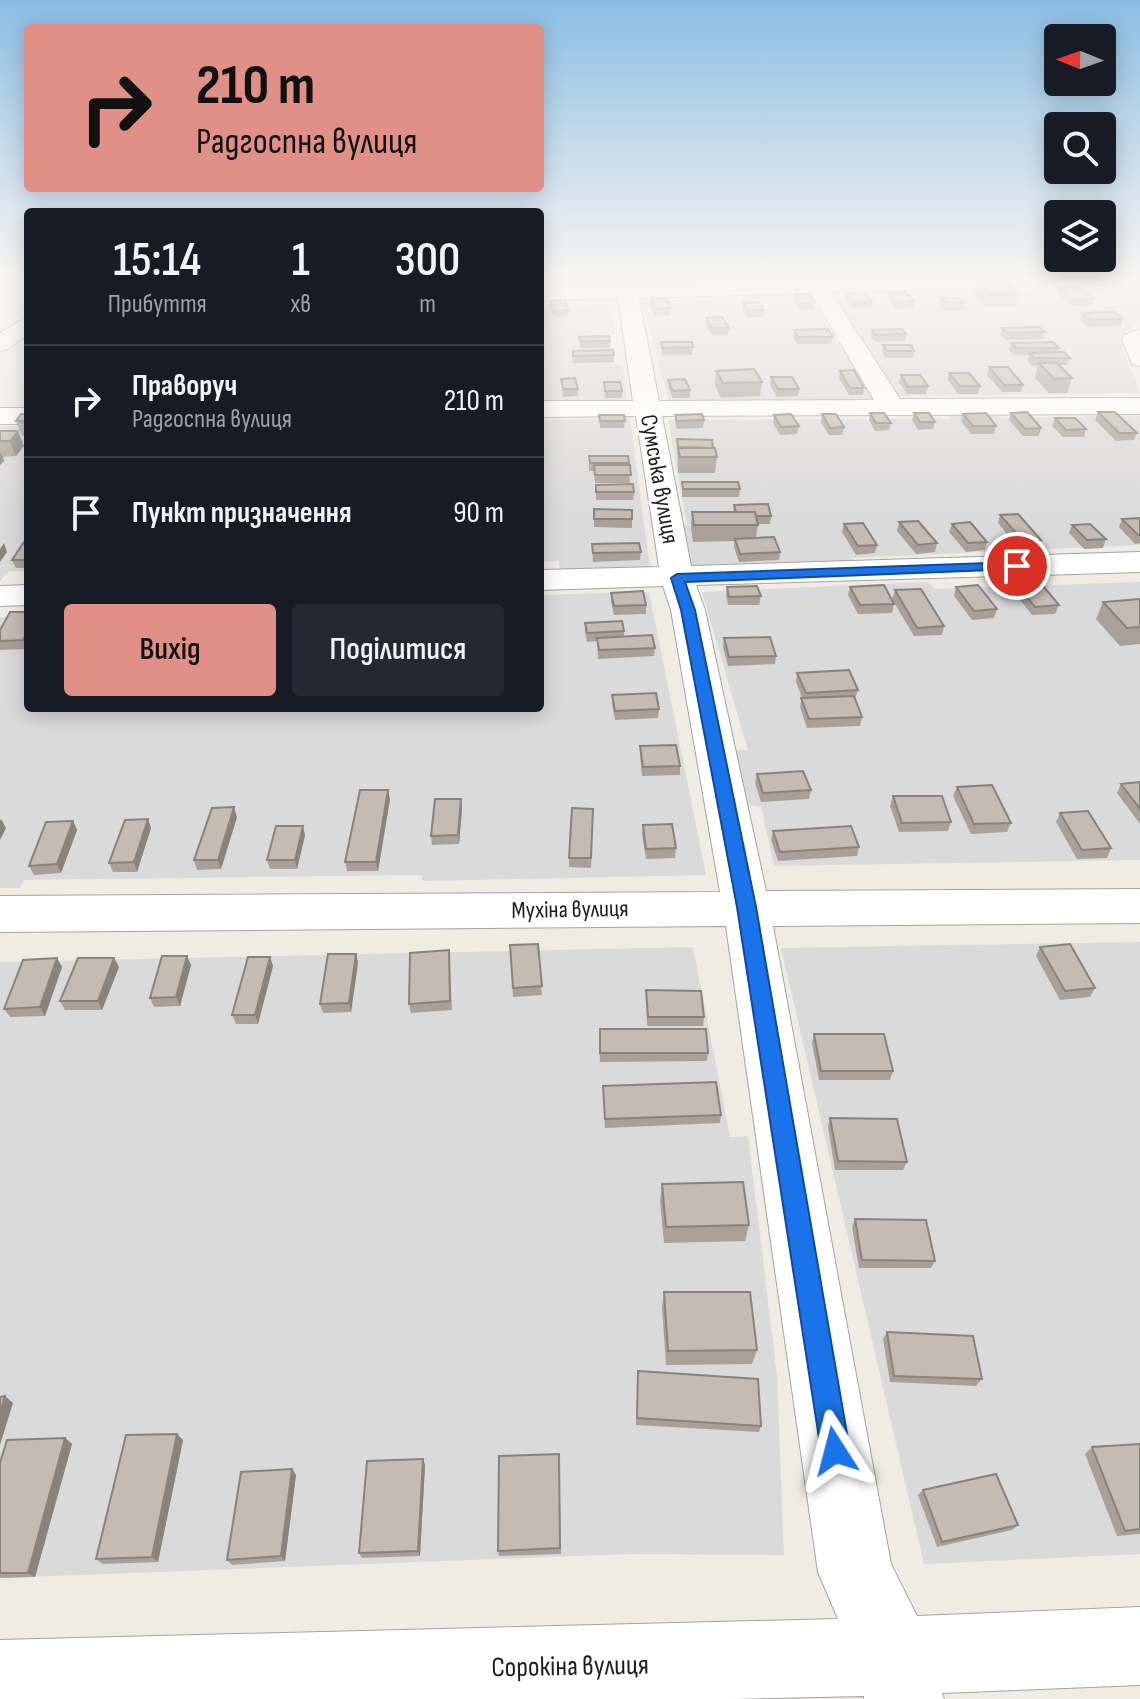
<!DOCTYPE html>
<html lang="uk">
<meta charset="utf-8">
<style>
body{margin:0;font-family:"Sofia Sans Condensed",sans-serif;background:#242831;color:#f1f3f6;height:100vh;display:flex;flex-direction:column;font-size:30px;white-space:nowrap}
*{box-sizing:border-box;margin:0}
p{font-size:26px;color:#9ea1a6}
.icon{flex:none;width:44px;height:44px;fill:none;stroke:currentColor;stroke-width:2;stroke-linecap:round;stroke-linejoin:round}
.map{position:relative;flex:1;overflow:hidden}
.details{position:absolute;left:24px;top:208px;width:520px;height:504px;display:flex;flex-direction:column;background:#171b24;border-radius:8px;box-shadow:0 4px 20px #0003}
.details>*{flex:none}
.hud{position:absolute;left:24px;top:24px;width:520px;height:168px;border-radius:8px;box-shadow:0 4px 20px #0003;background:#e09087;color:#111;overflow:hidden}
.needle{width:52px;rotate:271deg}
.controls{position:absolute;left:1044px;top:24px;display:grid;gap:16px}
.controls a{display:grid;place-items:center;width:72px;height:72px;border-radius:8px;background:#171b24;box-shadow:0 4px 20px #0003;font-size:40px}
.pin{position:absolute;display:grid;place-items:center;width:68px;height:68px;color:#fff;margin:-34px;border:4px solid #fff;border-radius:50%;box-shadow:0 2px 8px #0007}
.me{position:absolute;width:88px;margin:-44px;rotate:351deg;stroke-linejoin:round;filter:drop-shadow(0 0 6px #0008)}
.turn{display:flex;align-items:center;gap:28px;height:168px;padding:0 40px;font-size:36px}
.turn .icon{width:104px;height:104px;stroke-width:2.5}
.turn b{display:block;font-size:56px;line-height:68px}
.eta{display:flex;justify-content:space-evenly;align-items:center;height:136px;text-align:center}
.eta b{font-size:48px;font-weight:600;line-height:56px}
.primary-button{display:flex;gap:16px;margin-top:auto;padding:16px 40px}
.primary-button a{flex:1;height:92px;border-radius:8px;background:#e09087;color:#111;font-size:32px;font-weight:600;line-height:92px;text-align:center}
.primary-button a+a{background:#242831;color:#f1f3f6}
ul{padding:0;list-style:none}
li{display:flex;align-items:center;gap:24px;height:112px;padding:0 40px;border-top:2px solid #363941}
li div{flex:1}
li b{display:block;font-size:30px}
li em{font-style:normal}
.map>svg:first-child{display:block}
.residential{fill:#dbdada}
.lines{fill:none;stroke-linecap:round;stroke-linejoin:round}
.minor-casing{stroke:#a4a4a4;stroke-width:2}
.minor{fill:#fff;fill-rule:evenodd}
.wall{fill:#a9a199}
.shaded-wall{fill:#89837d}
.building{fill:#c4bbb2;stroke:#89837d;stroke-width:2}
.route{fill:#1a73e8;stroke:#114b97;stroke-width:2}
.labels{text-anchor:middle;stroke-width:6;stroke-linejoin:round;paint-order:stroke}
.street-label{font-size:24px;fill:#1d1d1d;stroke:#fff}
.near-street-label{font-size:28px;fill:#1d1d1d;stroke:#fff}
</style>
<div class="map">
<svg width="1140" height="1699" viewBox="0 0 1140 1699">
<rect width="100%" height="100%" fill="#efece3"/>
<path class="residential" d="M1127,288l13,11v20l-21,20 21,54 -243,3 -62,-99z
M808,296l67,103 -206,2 -27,-100z
M608,304l8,30 -8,1 6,29 9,3 4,33 -87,1v-94z
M998,414l3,4 139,-2v129l-288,13 3,4 -166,5 -10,-42h8l-19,-105 283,-1 -2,-4z
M630,419l20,149 -90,2 -1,-9 -19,1v-142z
M28,426v145h-19l-9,10v-154z
M928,582l6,7 206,-7v278l-366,6 -13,-59 -14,-2 -14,-55h15l-46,-158z
M649,592l57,283 -283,6 -2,-6 -397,5 -4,8h-20v-271h28v91h512v-113z
M1140,942v612l-216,10 -143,-616z
M693,947l37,190 18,-1 29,240 7,179 -153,-1 -631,24v-616z"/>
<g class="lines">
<g class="minor-casing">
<path id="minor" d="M949,277h191v7l-309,8 69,107 240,-1v16l-478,2 29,150 449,-14v20l-444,13 9,25 61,281 374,-2v34l-367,3 118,638 26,52 223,-9v78l-198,8 2,6h-80v-3l-132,3h-732v-59l838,-21 -20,-47 -92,-646 -726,6v-36l720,-4 -49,-282 -8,-24 -123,4v-20l119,-3 -23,-151 -96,1v-16h93l-15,-103 -78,2v-12zM811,293l63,107 -215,1 -20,-103z
M28,316v18l-20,15 -8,2v-18z
M1140,329v37l-8,-2 -10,-24 3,-5z
M0,408h28v16h-28z
M28,585v20l-28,1v-20z"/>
</g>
<use href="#minor" class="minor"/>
</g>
<path class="wall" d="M978,282l41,11 -4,13 -28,1 -13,-12z
M1058,288l36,11 -3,6 -19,1 -16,-11z
M847,293l25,8 -1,7h-18l-8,-9z
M889,293l25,8 -1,7 -16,1 -10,-10z
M795,294l20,9 -1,7h-13l-7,-9z
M941,298l24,5 -1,7 -18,1 -6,-6z
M650,299l21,9v7l-16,1 -6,-11z
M550,301l18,9v7l-14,1 -4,-10z
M743,303l21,7 -1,7h-16l-5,-7z
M1082,313l41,6 -2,7 -33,1 -8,-7z
M706,318l23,10 -1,7h-16l-7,-10z
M1002,328l43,4 -2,7 -37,1 -6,-5z
M794,330l39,7 -2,7h-34l-4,-7z
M872,330l34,4 -1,7 -30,1 -4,-5z
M579,337l31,4v7h-30z
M661,342l32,5 -1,8h-30z
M1011,343l48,5 -2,5 13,5 -3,7h-8l13,13 -5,15h-18l-14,-15 3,-13 -6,1 -5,-6 2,-5h-15l-5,-5z
M883,345l31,6 -1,7h-28l-3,-6z
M573,351l41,4v7l-41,1z
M989,367l34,18 -2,7h-19l-15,-17z
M716,371l46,11 -2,14 -39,2 -6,-13z
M840,371l24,17 -1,7h-14l-10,-17z
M949,373l31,13 -2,8h-20l-10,-14z
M901,375l27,11 -2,8h-19l-8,-11z
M771,377l28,12 -1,7 -21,1 -7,-12z
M561,379l17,10v7l-15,1z
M668,380l22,10v8h-17l-5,-11z
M604,382l18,9v7h-17z
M1098,412l39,21 -3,7 -18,1 -21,-21z
M870,413l21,10 -2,7 -14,1 -6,-11z
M914,413l21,9 -2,7 -15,1 -6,-10z
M1011,413l30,15 -2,8h-16l-14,-16z
M28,414v22h-6l-6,-15z
M822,414l22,13 -2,8h-13l-8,-13z
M963,414l33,12 -2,8h-23l-10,-13z
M599,415l26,6 -1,7h-24z
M675,415l29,5 -1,8 -26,1 -2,-7z
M774,415l25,11 -2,8 -17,1 -7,-12z
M1055,418l31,11 -2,8h-21l-11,-11z
M0,431h18l6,15 -8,10 -13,1 1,4 -4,4z
M677,439l36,9 4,9 -2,16h-37z
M589,456h39l2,27h-35l-1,-12h-5z
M682,482l58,7 -1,8h-57z
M596,485l38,7 -1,8h-37z
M734,505l37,11 -1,8h-12l-2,14 24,14 -1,8 -40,2 -5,-15v-6l-41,1 -2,-14 1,-16h41z
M594,509l38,1v18l-38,-1z
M1000,515l41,25 -3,9 -18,1 -22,-27z
M1122,519h18v24l-5,1 -16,-17z
M899,522l38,21 -2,9 -19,2 -19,-23z
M844,524l33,21 -2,8 -19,2 -14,-23z
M952,524l35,18 -2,8 -19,2 -17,-20z
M1072,525l34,14 -3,9 -19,1 -15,-16z
M28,536v32h-12l-4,-8z
M592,544l49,8 -1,8 -47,2z
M1015,582l44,23 -4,9 -23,1 -20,-25z
M727,587l34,9 -2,9h-31l-2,-10z
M850,587l44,17 -2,9 -34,1 -10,-19z
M956,587l41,22 -3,9 -22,2 -18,-24z
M895,590l49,36 -2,9 -28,1 -22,-37z
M611,593l35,12v9l-32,1 -3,-13z
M1140,599v45l-20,2 -24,-27 7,-17z
M28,612l-1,37 -27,1v-20z
M585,623l39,8v6l31,11 -1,8 -56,3 -1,-18 -10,1 -2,-10z
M724,638l52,18 -1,8 -47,2 -5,-19z
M797,673l61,17 -3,9 7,18 -2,9 -53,2 -7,-21 2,-9 -6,-16z
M612,695l47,14 -1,9 -43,2 -3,-16z
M640,746l40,20v9l-38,1 -2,-21z
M757,774l54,16 -2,9 -48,3 -6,-19z
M1140,782v42l-23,-31 4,-9z
M957,787l54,36 -4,9 -36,2 -18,-38z
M893,796l58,26 -3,9 -49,1 -9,-26z
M390,799l-12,72h-31l-2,-9z
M462,808l-3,36 -27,1 -1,-9z
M593,809l-2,59 -22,-1v-9z
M1060,813l51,35 -4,10 -30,1 -21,-37z
M237,817l-16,52 -24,1 -3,-10z
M73,821l4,9 -16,43 -27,2 -5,-9z
M643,825l33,23 -1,10 -29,1 -4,-25z
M151,828l-14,44h-24l-4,-9z
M773,831l86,16 -2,9 -79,5 -7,-21z
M305,835l-8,34h-27l-3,-9z
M538,944l4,51 -29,2 -3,-52z
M1040,947l55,41 -5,9 -30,3 -24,-44z
M449,950l3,60 -41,3 -2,-9z
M356,954l2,9 -7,49 -28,1 -3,-9z
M270,957l3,9 -15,58h-22l-4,-9z
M57,958l5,9 -17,49 -35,1 -6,-8z
M114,958l5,9 -17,43h-37l-5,-9z
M191,965l-11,41 -26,1 -4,-9z
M646,990l58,27 -1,9h-56z
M814,1034l79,37 -3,9h-71l-7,-37z
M599,1038l109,15 -1,8 -107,1z
M603,1086l118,29 -1,8 -115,5z
M830,1118l77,44 -4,8h-68l-7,-43z
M662,1184l87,41 -4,16 -81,2 -4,-42z
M855,1219l80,42 -4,7h-72l-7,-41z
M664,1292l93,58 -5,14 -86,1 -4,-58z
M887,1332l95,47 -6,7 -86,-4 -7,-43z
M638,1371l123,55 -2,6 -123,-7z
M177,1434l6,6 -25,122 -55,2 -7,-5z
M65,1438l7,6 -37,133 -35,1v-115z
M1140,1444v90l-23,2 -32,-82 7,-7z
M559,1454l2,100 -62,2 -1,-5z
M423,1459l2,6 -5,91 -58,2 -3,-5z
M292,1469l4,6 -11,86 -53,4 -5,-5z
M923,1490l95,35 -6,5 -75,17 -19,-52z"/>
<path class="shaded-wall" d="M18,431l6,15 -8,10 -6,-15z
M1,453l3,8 -4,4v-11z
M4,543l3,9 -7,10v-13z
M28,632v16l-1,1 -4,-9z
M388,790l2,9 -12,72 -2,-9z
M461,799l1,9 -3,36 -1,-9z
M234,807l3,10 -16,52 -3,-9z
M1,819l5,9 -6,12v-19z
M148,819l3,9 -14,44 -3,-10z
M73,821l4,9 -16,43 -4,-9z
M303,826l2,9 -8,34 -2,-9z
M356,954l2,9 -7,49 -2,-9z
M187,956l4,9 -11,41 -4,-9z
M270,957l3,9 -15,58 -3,-9z
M57,958l5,9 -17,49 -5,-9z
M114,958l5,9 -17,43 -4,-9z
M5,1396l8,7 -13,42v-32z
M177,1434l6,6 -25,122 -6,-5z
M65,1438l7,6 -37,133 -7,-4z
M423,1459l2,6 -5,91 -2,-5z
M292,1469l4,6 -11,86 -4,-5z"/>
<path class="building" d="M1005,281l14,12 -28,1 -13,-12z
M1078,287l16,12 -20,1 -16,-12z
M864,292l8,9 -18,1 -7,-9z
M905,292l9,9 -16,1 -9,-9z
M795,294h13l7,9 -13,1z
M665,298l6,10 -15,1 -6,-10z
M941,298h18l6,5 -18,1z
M565,300l3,10 -14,1 -4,-10z
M759,302l5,8h-16l-5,-7z
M1115,312l8,7 -33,1 -8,-7z
M722,317l7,11h-17l-6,-10z
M1039,327l6,5 -37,1 -6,-5z
M828,329l5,8h-35l-4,-7z
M902,329l4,5 -30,1 -4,-5z
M609,336l1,5h-30l-1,-4z
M661,342h31l1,5 -31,1z
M1053,342l6,6h-43l-5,-5z
M883,345h28l3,6h-27z
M613,350l1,5 -41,1v-5z
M1064,352l6,6h-36l-4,-5z
M1039,363h18l15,15 -18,1z
M989,367h19l15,18h-19z
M754,369l8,13 -39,1 -7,-12z
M854,370l10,18h-14l-10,-17z
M949,373h20l11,13h-20z
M901,375h19l8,11 -20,1z
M771,377h21l7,12h-21z
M575,378l3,11h-15l-2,-10z
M685,379l5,11 -17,1 -5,-11z
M604,382h16l2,9h-17z
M1027,412l14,16 -16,1 -14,-16z
M1098,412h17l22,21h-18z
M870,413h14l7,10h-15z
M914,413h15l6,9h-15z
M986,413l10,13h-23l-10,-12z
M21,414h7v7h-12z
M702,414l2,6 -27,1 -2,-6z
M791,414l8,12 -18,1 -7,-12z
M822,414h14l8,13 -14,1z
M599,415h25l1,6h-25z
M1055,418h20l11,11 -20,1z
M0,431h18l-8,10h-10z
M677,439l35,1 1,8 -35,-1z
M678,448h37l2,9h-37z
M589,456h39l1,7h-39z
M594,465h36l1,10h-36z
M682,482h56l2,7h-57z
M633,484l1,8h-38v-7z
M768,504l3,12h-15l-1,-4h-19l-2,-7z
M594,509l38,1v9h-38z
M692,512h63l3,13h-64z
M1018,514l23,26 -18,1 -23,-26z
M1139,518l1,1v16h-2l-16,-16z
M918,521l19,22 -19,2 -19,-23z
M970,522l17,20 -19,1 -16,-19z
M863,523l14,22 -19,1 -14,-22z
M1090,524l16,15 -19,1 -15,-15z
M28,536v24h-16z
M774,537l6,15 -40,2 -5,-15z
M639,543l2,9 -48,1 -1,-9z
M1038,580l21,25 -24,2 -20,-25z
M884,585l10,19 -34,1 -10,-18z
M978,585l19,24 -23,2 -18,-24z
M757,586l4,10 -32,1 -2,-10z
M921,589l23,37 -27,2 -22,-38z
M643,591l3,14 -32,1 -3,-13z
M1140,599v28l-13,1 -24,-26z
M10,612h18v20l-5,8 -23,1v-11z
M622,621l2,10 -37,2 -2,-10z
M652,635l3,13 -56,2 -2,-12z
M770,637l6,19 -47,1 -5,-19z
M849,670l9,20 -52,3 -9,-20z
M656,693l3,16 -44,2 -3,-16z
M854,696l8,21 -53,2 -8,-21z
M676,745l4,21 -37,1 -3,-21z
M803,771l8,19 -48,3 -6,-19z
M1140,782v27l-19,-25z
M992,785l19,38 -37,1 -17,-37z
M360,790h28l-12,72h-31z
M893,796h49l9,26 -49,1z
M435,799h26l-3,36 -27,1z
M234,807l-16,53h-24l18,-52z
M572,808l21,1 -2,49h-22z
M1088,811l23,37 -29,2 -22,-37z
M148,819l-14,43 -25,1 16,-43z
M73,821l-16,43 -28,2 17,-44z
M672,824l4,24 -30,1 -3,-24z
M276,826h27l-8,34h-28z
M851,826l8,21 -79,5 -7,-21z
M538,944l4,42 -29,2 -3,-43z
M1070,944l25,44 -30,3 -25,-44z
M449,950l1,51 -41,3 1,-51z
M328,954h28l-7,49 -29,1z
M162,956h25l-11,41 -26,1z
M248,957h22l-15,58h-23z
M57,958l-17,49 -36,2 19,-49z
M78,958h36l-16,43h-38z
M646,990l55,1 3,26h-56z
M600,1029h106l2,24h-108z
M814,1034h70l9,37h-72z
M716,1082l5,33 -116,4 -2,-33z
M830,1118l67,1 10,43 -69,-1z
M743,1182l6,43 -83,2 -4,-43z
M855,1219l71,1 9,41 -73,-1z
M664,1292h86l7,58 -89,1z
M887,1332l86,4 9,43 -88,-3z
M638,1371l120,8 3,47 -124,-8z
M5,1396l-5,17v-16z
M177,1434l-25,123 -56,2 30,-124z
M65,1438l-37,135h-28v-110l7,-23z
M1140,1444v85l-15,2 -33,-84z
M559,1454l1,94 -62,3 1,-95z
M423,1459l-5,92 -59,2 8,-92z
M292,1469l-11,87 -54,4 14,-88z
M996,1474l22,51 -76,17 -19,-52z"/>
<linearGradient id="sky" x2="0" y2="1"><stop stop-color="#8bbde4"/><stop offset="0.54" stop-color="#f8f6f2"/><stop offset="1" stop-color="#f8f6f2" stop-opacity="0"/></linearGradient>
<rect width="1140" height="515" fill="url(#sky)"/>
<path class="route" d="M1017,562l6,4 -2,3 -336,13 10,28 61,297 94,544 -5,10 -10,4 -10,-4 -4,-10 -84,-544 -56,-297 -10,-32 6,-4z"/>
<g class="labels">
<g class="street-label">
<text transform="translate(660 479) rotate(80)" y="8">Сумська вулиця</text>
<text transform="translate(570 909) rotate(-1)" y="8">Мухіна вулиця</text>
</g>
<g class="near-street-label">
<text transform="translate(570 1665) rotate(-1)" y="10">Сорокіна вулиця</text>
</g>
</g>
</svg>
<div class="controls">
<a><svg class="needle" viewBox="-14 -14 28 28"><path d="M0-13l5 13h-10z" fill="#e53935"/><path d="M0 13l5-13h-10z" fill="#9ea1a6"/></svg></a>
<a><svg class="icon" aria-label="search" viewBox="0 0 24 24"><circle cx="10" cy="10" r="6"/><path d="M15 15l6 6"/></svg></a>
<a><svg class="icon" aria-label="layers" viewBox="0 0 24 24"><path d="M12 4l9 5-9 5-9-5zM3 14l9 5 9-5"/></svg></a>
</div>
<div class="pin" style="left:1017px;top:566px;background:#d93025"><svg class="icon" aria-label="arrive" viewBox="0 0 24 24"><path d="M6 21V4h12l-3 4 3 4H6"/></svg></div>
<svg class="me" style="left:835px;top:1451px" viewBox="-20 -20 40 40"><path d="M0-17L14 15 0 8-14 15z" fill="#1a73e8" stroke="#fff" stroke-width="4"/></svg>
<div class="hud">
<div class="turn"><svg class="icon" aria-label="right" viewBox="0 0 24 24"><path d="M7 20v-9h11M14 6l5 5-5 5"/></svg><div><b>210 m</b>Радгоспна вулиця</div></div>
</div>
<section class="details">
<div class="eta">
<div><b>15:14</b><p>Прибуття</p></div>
<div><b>1</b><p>хв</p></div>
<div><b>300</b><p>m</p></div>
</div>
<ul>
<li><svg class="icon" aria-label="right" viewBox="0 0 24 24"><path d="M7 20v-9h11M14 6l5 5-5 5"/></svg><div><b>Праворуч</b><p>Радгоспна вулиця</p></div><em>210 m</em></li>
<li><svg class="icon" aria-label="arrive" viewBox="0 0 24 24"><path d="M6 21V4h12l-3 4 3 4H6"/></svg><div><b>Пункт призначення</b></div><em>90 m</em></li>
</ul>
<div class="primary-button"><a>Вихід</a><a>Поділитися</a></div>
</section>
</div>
